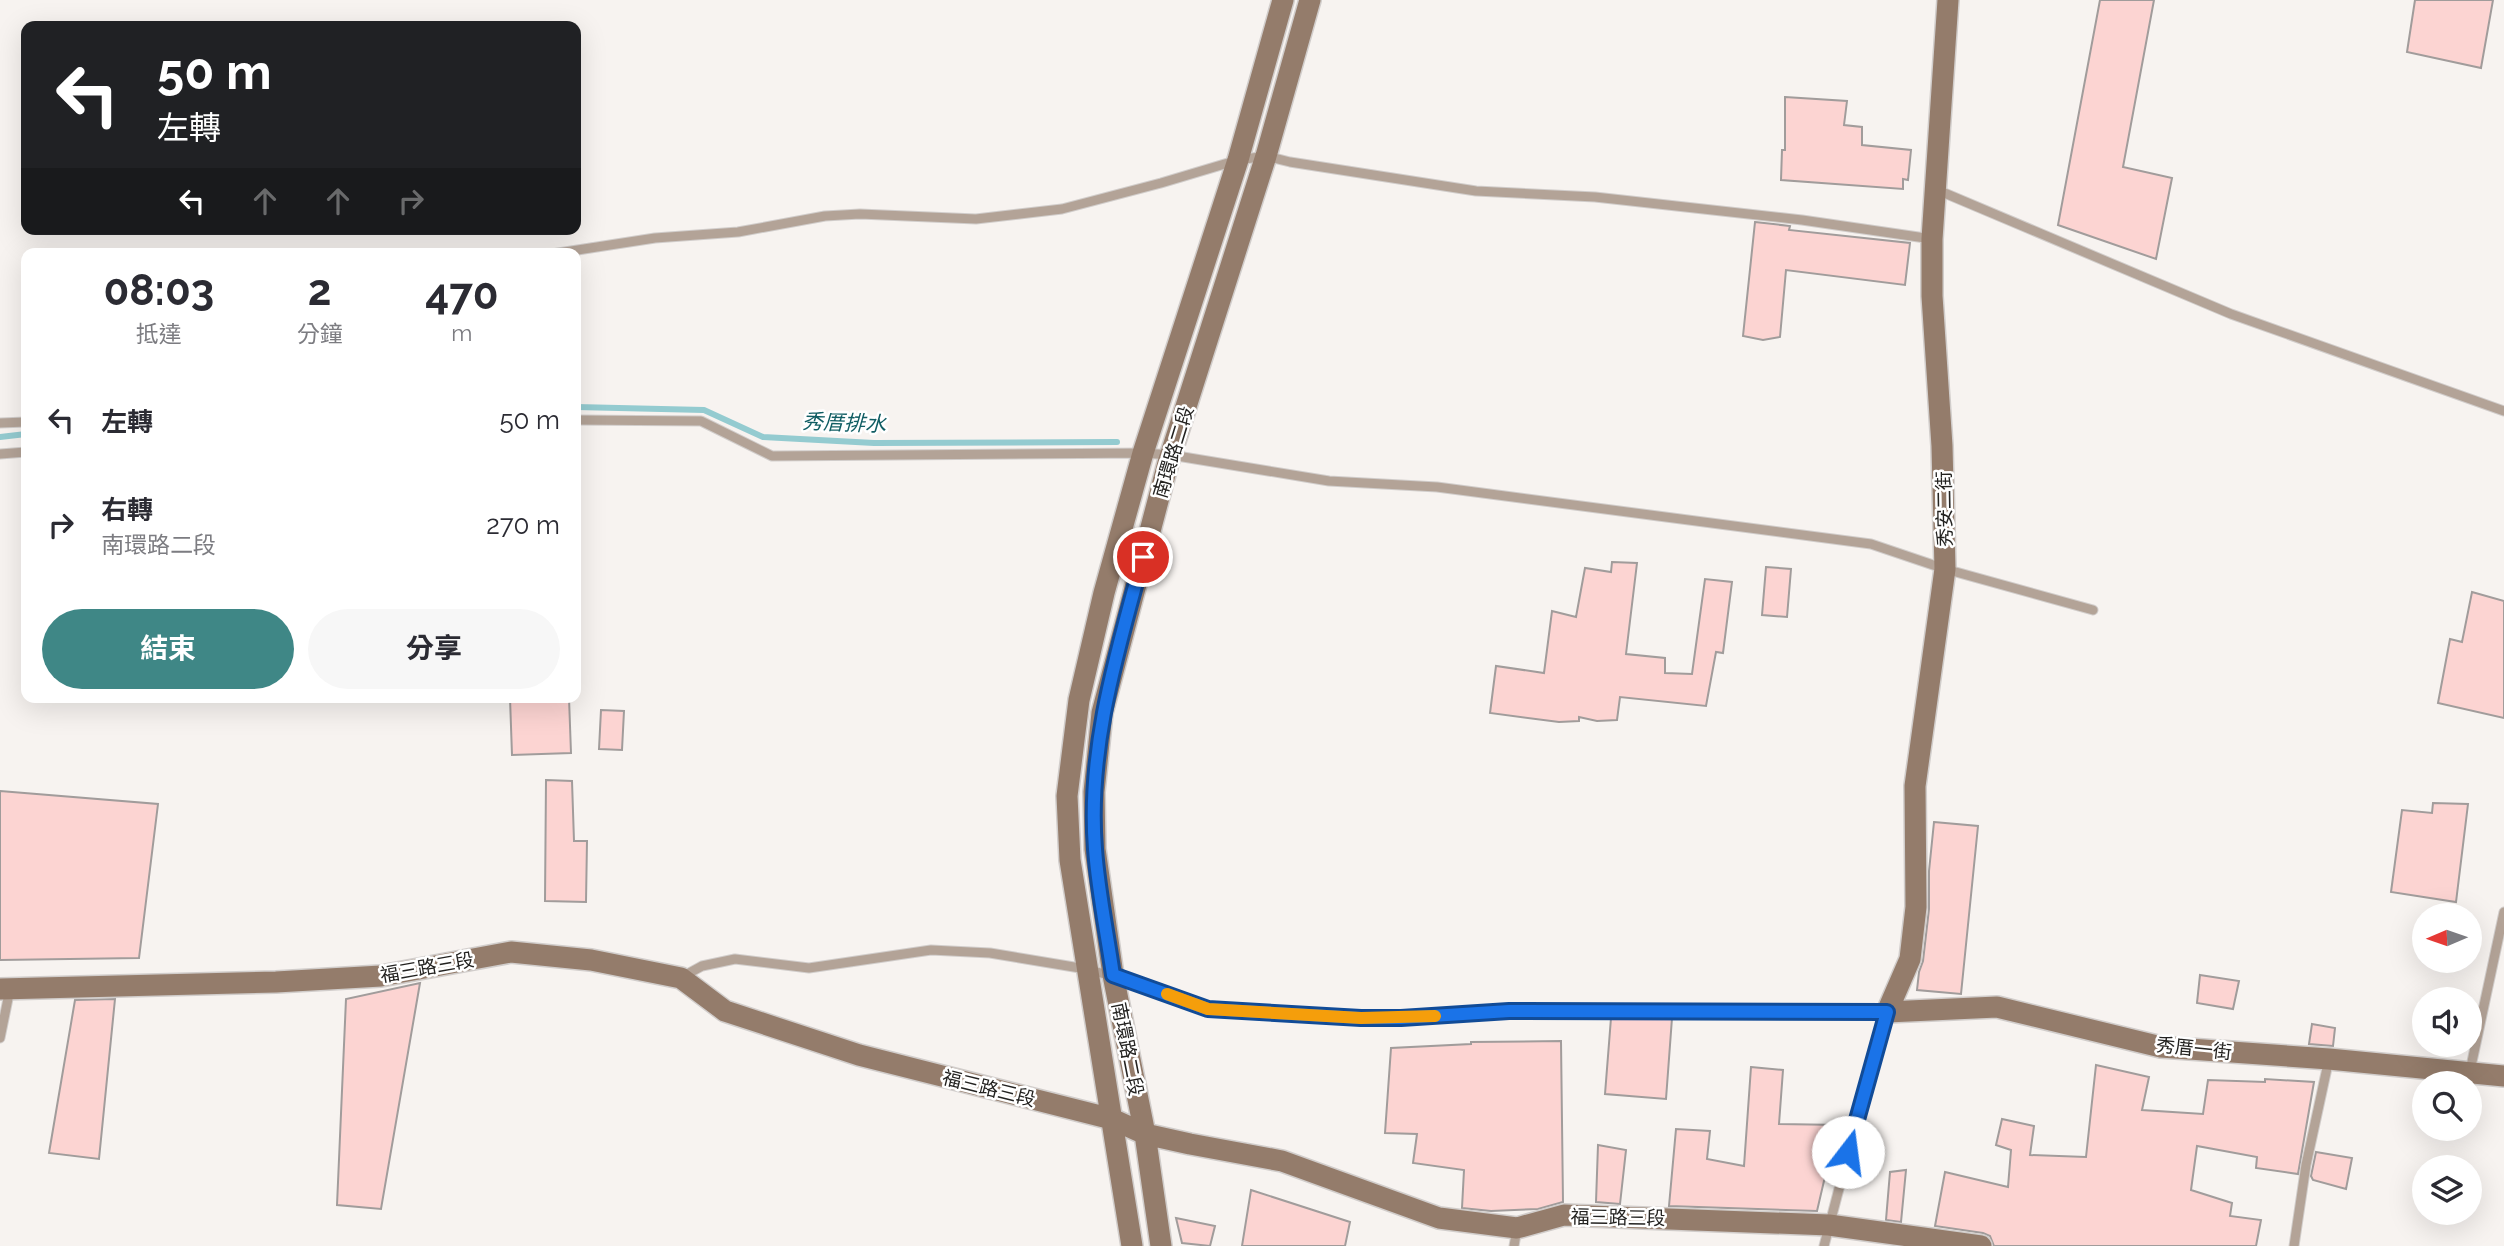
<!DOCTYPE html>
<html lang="zh-TW">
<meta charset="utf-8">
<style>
body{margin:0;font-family:Raleway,"Noto Sans TC",sans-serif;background:#f7f7f7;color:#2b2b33;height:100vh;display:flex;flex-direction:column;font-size:26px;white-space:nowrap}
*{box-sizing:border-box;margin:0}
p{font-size:23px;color:#7c7c81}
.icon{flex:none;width:38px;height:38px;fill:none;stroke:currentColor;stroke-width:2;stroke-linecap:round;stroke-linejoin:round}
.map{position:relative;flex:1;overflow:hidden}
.drawer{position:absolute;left:21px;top:248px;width:560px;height:455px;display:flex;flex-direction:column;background:#fff;border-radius:14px;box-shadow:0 7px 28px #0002}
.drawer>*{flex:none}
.top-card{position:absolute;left:21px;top:21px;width:560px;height:214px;border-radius:14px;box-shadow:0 7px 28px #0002;background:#202124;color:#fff;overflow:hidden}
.needle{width:46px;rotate:268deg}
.fabs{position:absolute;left:2412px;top:903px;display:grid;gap:14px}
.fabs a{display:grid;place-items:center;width:70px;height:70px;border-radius:50%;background:#fff;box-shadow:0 7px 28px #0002;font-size:35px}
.pin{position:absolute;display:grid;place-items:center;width:60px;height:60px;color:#fff;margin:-30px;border:4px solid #fff;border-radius:50%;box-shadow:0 2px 7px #0007}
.me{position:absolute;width:77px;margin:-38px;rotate:15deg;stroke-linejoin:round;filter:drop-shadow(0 0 5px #0008)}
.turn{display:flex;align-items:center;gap:24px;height:147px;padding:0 21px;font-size:32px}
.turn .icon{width:91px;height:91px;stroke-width:2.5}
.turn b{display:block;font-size:49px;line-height:60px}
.lanes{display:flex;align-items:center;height:66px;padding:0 21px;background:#0003;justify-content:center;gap:35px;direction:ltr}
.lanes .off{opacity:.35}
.eta{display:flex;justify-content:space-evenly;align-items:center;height:119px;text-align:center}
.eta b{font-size:42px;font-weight:700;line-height:49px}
.cta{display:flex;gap:14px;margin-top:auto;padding:14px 21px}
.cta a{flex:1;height:80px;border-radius:42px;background:#3f8786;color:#fff;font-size:28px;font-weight:700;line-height:80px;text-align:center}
.cta a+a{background:#f7f7f7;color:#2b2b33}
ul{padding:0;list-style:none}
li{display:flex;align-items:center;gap:21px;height:105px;padding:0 21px}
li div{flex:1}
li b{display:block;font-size:26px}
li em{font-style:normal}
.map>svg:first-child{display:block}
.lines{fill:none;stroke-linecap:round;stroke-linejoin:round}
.stream{stroke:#94cbd0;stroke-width:6}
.building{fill:#fcd4d2;stroke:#a19c9b;stroke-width:2}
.lane-casing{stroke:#d1cdcb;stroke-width:11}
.secondary-casing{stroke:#d1cdcb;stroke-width:24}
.lane{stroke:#b3a397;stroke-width:9}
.secondary{stroke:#947c6b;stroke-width:21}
.route-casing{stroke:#114b97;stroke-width:18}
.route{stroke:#1a73e8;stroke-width:12}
.slow{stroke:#f59e0b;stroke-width:12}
.labels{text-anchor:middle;stroke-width:5;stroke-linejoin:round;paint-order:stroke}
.street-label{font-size:19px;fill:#232220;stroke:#fff}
.water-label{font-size:21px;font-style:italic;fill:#105d63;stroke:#fff}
</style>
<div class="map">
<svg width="2504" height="1246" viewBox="0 0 2504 1246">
<rect width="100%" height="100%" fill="#f7f3f0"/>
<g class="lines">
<path class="stream" d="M576,407l128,3 59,27 111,6 243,-1
M0,437l26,-3"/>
</g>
<path class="building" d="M2100,0h54l-31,167 49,11 -16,81 -98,-34z
M2415,0h78l-12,68 -74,-16z
M1785,97l62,4 -3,24 18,2v18l49,5 -3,30 -5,-1v10l-122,-9 1,-30h3z
M1755,222l35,4 -1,4 121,13 -5,42 -119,-15 -6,67 -17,3 -20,-4z
M1612,562l25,1 -11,91 39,4v15l27,1 13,-95 27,3 -9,71 -7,-1 -10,54 -86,-9 -3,23 -20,1 -18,-4v4l-20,1 -69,-9 6,-47 48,7 8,-62 24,6 9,-49 26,4z
M1766,567l25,2 -4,48 -25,-2z
M2472,592l32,9v117l-66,-15 12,-64 12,3z
M510,698h59l2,55 -59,2z
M601,710l23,1 -2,39 -23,-1z
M546,780l26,1 2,60h13l-1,61 -41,-1z
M0,791l158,13 -19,154 -139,2z
M2433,803l35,1 -12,98 -65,-10 11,-82 30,3z
M1934,822l44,4 -17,168 -44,-4 2,-18 4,-11 6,-52v-38z
M2200,975l39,6 -6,28 -36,-6z
M420,983l-39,226 -44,-4 9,-206z
M115,999l-16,160 -50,-6 26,-153z
M1611,1018h61l-6,81 -61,-5z
M2312,1024l23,4 -2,18 -24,-2z
M1561,1041l2,161 -25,7 -47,2 -29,-3 2,-38 -51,-7 4,-29 -32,-1 6,-85 80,-4v-2z
M2096,1065l53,12 -7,33 61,4 5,-34 57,2v-3l49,3 -16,92 -42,-6 1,-11 -60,-11 -6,44 41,13 -2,13 31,4 -5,26h-262l-4,-10 -7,-3 -48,-7 10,-54 63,15 3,-37 -15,-5 6,-26 32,7 -4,29 56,2z
M1751,1067l32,3 -4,54 62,1 -12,43h-2l-10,43 -148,-5 7,-77 34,2 -3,28 37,7z
M1598,1145l28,5 -6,54 -24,-2z
M2316,1152l36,6 -6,31 -33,-9 -2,-4z
M1906,1170l-5,52 -15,-2 4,-48z
M1251,1190l99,32 -5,24h-103z
M1176,1218l39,8 -5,20 -28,-3z"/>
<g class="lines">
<g class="lane-casing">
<path id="lane" d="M1935,189l296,125 273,97
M552,254l103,-16 83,-6 87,-16 35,-2 116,5 86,-10 99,-26 77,-23 28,-4 24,6 186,29 119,6 207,23 130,19
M576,420l125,1 71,35 371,-3 28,2 158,26 108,6 434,57 74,25 148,41
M0,423l26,-1
M0,454l26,-2
M682,977l20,-11 33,-7 74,9 122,-18 59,3 96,16 56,15 66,25 153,9h40l108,-7 378,1 -13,43 -50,191
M0,1038l10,-49
M2470,1071l34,-159
M1514,1246l3,-17
M2294,1246l12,-81 23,-106"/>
</g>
<g class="secondary-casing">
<path id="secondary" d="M1948,0l-16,239v57l10,150 3,123 -30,217 1,121 -6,52 -23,53 110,-5 164,40 168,12 175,17
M0,989l276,-7 105,-6 130,-24 80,8 90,18 44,33 134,44 253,64 33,15 45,10 92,17 157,57 78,10 47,-13 265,10 152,21
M1132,1246l-62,-386 -3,-64 12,-96 25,-107 39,-140 95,-293 45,-160
M1161,1246l-16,-112 -32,-159 -18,-126 -1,-57 8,-79 66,-250 98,-307 44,-156"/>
</g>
<use href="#lane" class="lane"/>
<use href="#secondary" class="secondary"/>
</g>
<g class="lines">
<g class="route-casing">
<path id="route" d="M1143,557c-26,95 -56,192 -48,292 3,42 12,84 18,126l95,34 153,9h40l108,-7 378,1 -39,140"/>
</g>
<use href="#route" class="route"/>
<path class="slow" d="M1167,994l41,15 153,9 74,-2"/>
</g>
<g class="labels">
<g class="street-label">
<text transform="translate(1173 452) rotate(-73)" y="7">南環路二段</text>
<text transform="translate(1944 509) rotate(-91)" y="7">秀安二街</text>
<text transform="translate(427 967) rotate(-10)" y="7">福三路三段</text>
<text transform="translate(2194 1048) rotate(6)" y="7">秀厝一街</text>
<text transform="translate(1128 1049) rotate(79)" y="7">南環路二段</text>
<text transform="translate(989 1088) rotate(14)" y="7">福三路三段</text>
<text transform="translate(1618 1217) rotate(1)" y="7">福三路三段</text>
</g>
<g class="water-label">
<text transform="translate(844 423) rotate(2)" y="7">秀厝排水</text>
</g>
</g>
</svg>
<div class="fabs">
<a><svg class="needle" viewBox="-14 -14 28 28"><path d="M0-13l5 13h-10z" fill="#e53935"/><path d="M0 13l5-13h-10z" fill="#7c7c81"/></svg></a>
<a><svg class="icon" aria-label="sound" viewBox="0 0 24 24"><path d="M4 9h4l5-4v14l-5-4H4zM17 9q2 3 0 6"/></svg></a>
<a><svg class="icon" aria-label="search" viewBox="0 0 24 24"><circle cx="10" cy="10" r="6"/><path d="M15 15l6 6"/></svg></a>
<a><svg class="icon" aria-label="layers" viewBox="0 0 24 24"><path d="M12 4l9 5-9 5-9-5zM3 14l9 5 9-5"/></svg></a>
</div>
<div class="pin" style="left:1143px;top:557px;background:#d93025"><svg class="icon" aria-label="arrive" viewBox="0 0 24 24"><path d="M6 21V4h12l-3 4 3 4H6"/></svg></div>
<svg class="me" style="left:1848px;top:1152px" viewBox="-20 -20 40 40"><circle r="19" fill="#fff"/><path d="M0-13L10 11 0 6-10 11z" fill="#1a73e8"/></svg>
<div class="top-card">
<div class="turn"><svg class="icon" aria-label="left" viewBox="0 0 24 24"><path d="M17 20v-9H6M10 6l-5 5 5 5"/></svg><div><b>50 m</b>左轉</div></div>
<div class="lanes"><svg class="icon" aria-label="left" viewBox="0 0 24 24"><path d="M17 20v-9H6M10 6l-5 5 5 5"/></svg><svg class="icon off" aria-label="ahead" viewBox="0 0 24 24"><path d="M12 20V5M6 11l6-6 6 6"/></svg><svg class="icon off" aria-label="ahead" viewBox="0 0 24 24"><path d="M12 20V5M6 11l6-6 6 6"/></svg><svg class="icon off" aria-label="right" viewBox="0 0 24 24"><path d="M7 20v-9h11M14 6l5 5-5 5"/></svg></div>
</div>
<section class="drawer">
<div class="eta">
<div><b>08:03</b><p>抵達</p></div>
<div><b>2</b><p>分鐘</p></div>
<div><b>470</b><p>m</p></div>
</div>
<ul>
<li><svg class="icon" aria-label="left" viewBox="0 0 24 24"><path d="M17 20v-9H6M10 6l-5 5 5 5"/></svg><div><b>左轉</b></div><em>50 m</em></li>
<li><svg class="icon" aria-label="right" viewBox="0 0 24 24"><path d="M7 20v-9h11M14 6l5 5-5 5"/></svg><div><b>右轉</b><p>南環路二段</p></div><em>270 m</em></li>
</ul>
<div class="cta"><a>結束</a><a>分享</a></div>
</section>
</div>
